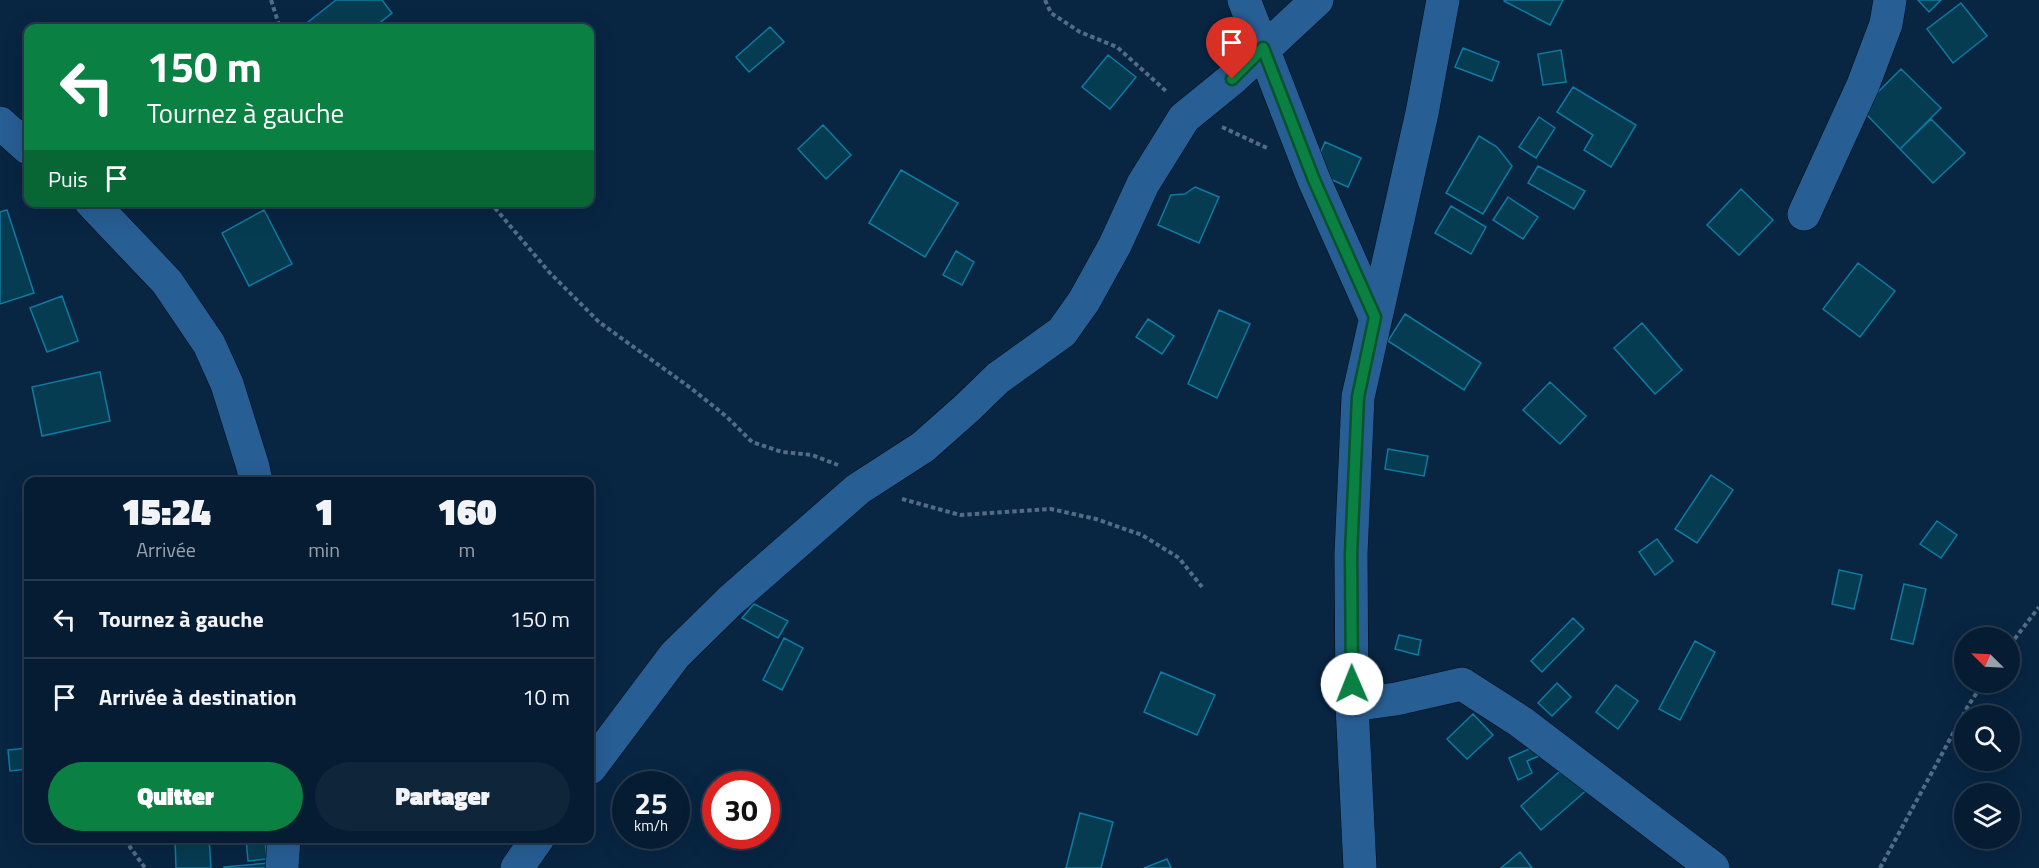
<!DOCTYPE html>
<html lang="fr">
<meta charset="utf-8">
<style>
body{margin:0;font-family:"Titillium Web",sans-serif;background:#0f253a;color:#f1f3f6;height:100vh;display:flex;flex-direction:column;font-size:22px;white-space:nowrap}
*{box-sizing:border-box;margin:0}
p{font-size:20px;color:#98a1ac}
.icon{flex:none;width:33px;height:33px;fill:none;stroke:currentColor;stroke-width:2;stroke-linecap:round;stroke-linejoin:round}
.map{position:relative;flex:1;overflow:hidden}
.side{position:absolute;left:24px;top:477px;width:570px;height:366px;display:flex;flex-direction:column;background:#061c32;border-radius:12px;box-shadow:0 6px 24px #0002,0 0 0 2px #273a4d}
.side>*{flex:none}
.top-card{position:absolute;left:24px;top:24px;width:570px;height:183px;border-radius:12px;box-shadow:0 6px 24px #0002,0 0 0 2px #273a4d;background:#0b8043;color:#fff;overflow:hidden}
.needle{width:39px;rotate:294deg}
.fabs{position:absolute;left:1954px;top:627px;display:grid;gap:12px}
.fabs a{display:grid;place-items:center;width:66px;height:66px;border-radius:50%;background:#061c32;box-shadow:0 6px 24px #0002,0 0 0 2px #273a4d;font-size:30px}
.speed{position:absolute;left:612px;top:771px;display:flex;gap:12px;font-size:30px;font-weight:700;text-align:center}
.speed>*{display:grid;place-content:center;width:78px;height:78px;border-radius:50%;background:#061c32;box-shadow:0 6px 24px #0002,0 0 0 2px #273a4d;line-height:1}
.speed small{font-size:15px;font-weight:400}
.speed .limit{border:9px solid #d22;background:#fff;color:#111}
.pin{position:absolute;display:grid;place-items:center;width:51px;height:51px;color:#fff;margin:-62px -26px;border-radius:50% 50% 50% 0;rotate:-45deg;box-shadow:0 0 6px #0007}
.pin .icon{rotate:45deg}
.me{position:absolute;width:66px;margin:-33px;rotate:359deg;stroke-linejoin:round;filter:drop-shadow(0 0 4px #0008)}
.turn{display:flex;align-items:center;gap:21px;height:126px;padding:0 24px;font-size:27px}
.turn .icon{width:78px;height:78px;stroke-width:2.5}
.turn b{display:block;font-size:42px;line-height:51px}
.then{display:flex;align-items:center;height:57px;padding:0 24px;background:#0003;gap:12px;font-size:22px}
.eta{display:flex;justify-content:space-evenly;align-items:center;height:102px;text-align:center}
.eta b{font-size:36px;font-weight:800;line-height:42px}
.cta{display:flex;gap:12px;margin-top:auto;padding:12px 24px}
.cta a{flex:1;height:69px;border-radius:36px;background:#0b8043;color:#fff;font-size:24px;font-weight:800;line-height:69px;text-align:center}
.cta a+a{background:#0f253a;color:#f1f3f6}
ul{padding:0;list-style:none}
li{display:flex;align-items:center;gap:18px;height:78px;padding:0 24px;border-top:2px solid #273a4d}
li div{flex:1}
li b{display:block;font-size:22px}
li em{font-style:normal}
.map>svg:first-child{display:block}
.building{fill:#063c51;stroke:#107aa2;stroke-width:1.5}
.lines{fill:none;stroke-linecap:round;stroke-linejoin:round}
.minor-casing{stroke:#010e1f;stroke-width:34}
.path{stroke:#536c85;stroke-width:4;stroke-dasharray:4.5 3;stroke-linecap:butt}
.minor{stroke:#275e94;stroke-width:33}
.route-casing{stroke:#07532c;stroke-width:15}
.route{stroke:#0b8043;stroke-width:10}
</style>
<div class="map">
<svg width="2039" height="868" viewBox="0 0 2039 868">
<rect width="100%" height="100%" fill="#082542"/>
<path class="building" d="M336,0h46l10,13 -19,15h-68l-2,-2z
M1505,0h58l-13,25 -46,-24z
M1918,0h23l-12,12z
M1961,3l26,33 -34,27 -26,-34z
M770,27l14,15 -35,30 -13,-15z
M1463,48l36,14 -7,19 -37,-14z
M1561,50l5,32 -23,3 -5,-31z
M1108,55l28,22 -26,32 -28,-22z
M1901,69l40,39 -41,41 -39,-40z
M1573,87l63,38 -25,42 -27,-17 9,-15 -36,-23z
M1539,117l16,11 -19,30 -17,-11z
M1931,119l34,34 -32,30 -33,-34z
M823,125l28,30 -25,24 -28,-30z
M1479,136l18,11 15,19 -29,48 -37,-21z
M1325,142l36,16 -13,29 -36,-16z
M1538,166l47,25 -11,18 -46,-26z
M901,170l57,33 -33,54 -56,-34z
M1195,187l24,10 -20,46 -41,-18 13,-30 14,-1z
M1741,189l32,31 -34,35 -32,-30z
M1508,197l30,20 -15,22 -30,-19z
M1451,206l35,21 -15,27 -36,-21z
M7,210l27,83 -34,11v-92z
M264,210l28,54 -43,22 -27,-53z
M956,251l18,11 -12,23 -19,-10z
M1858,263l37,28 -35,46 -37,-28z
M62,296l16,45 -31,11 -17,-44z
M1219,310l31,14 -33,74 -29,-14z
M1405,314l76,49 -17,27 -76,-49z
M1148,319l26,17 -12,18 -26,-17z
M1642,323l40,47 -27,24 -41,-46z
M100,372l10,49 -68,15 -10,-49z
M1550,382l36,34 -26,28 -37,-34z
M1388,449l40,7 -4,20 -39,-7z
M1711,475l22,15 -36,53 -22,-14z
M1937,521l20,14 -16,23 -21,-14z
M1657,539l16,22 -18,14 -16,-23z
M1839,570l23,5 -8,34 -22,-5z
M1904,584l22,5 -13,55 -22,-5z
M754,604l34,17 -10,17 -36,-20z
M1573,618l11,11 -42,43 -11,-11z
M1399,635l22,5 -3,15 -23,-6z
M784,638l19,10 -21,42 -19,-10z
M1695,641l20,11 -35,68 -21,-11z
M1161,672l54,23 -18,40 -53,-23z
M1557,683l14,14 -19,19 -14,-13z
M1616,685l22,16 -20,28 -22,-17z
M1473,714l20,21 -26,24 -20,-20z
M1540,744l4,10 -17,7 5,12 -14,7 -9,-22z
M28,748v21l-18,2 -2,-21z
M1568,764l21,24 -48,42 -20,-24z
M1080,813l33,9 -12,46h-35z
M175,838h34l2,30h-35z
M246,838h19l2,21 -19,2z
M1520,852l12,16h-31z
M1167,859l4,9h-27z
M269,863l1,5h-46v-1z"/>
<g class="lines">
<g class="minor-casing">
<path id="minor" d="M1244,0l70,180 61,137
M0,123l28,25
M91,202l76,80 42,62 18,40 26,83 3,15
M1804,214l59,-129 23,-61 4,-24
M1352,705l44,-6 66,-15 59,38 192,146
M590,768l85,-113 55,-54 128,-112 65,-42 44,-39 31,-30 64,-46 22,-31 31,-56 28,-61 41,-66 48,-39 85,-79
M282,868l2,-30
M517,868l21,-30
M1360,868l-8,-163 -1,-151 7,-157 64,-284 21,-113"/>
</g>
<path class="path" d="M271,0l9,28
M1045,0l6,13 29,19 37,15 50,45
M1222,127l45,21
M490,202l59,70 50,50 93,67 35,28 25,25 30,10 30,3 26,10
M902,499l58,16 91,-6 45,10 46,16 37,23 23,29
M2010,645l29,-38
M128,838l2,9 15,21
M1880,868l88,-162 16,-24"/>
<use href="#minor" class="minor"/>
</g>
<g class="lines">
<g class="route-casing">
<path id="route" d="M1232,79l31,-31 51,132 61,137 -17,80 -7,157 1,130"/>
</g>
<use href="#route" class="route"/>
</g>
</svg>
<div class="fabs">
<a><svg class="needle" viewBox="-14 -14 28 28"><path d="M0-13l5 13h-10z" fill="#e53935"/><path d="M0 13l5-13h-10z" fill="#98a1ac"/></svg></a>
<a><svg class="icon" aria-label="search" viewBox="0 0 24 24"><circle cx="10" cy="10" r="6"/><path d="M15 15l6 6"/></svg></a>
<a><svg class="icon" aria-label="layers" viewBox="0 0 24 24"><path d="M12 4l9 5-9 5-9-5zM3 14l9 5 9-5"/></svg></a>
</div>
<div class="speed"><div>25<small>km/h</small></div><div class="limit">30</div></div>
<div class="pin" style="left:1232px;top:79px;background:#d93025"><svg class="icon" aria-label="arrive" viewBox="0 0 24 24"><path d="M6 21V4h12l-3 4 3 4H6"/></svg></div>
<svg class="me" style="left:1352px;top:684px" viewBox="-20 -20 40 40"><circle r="19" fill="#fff"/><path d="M0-13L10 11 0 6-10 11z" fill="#0b8043"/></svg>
<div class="top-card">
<div class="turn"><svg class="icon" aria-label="left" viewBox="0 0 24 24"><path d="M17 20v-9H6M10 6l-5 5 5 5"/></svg><div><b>150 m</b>Tournez à gauche</div></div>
<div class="then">Puis<svg class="icon" aria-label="arrive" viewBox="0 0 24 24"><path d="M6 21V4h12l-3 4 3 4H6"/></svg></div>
</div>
<section class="side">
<div class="eta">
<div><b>15:24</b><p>Arrivée</p></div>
<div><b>1</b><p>min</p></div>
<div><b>160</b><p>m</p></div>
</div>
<ul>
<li><svg class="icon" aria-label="left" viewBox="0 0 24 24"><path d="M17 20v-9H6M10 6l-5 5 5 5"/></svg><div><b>Tournez à gauche</b></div><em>150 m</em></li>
<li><svg class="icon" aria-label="arrive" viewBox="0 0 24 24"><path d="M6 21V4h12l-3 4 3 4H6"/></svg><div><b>Arrivée à destination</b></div><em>10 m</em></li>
</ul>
<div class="cta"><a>Quitter</a><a>Partager</a></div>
</section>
</div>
